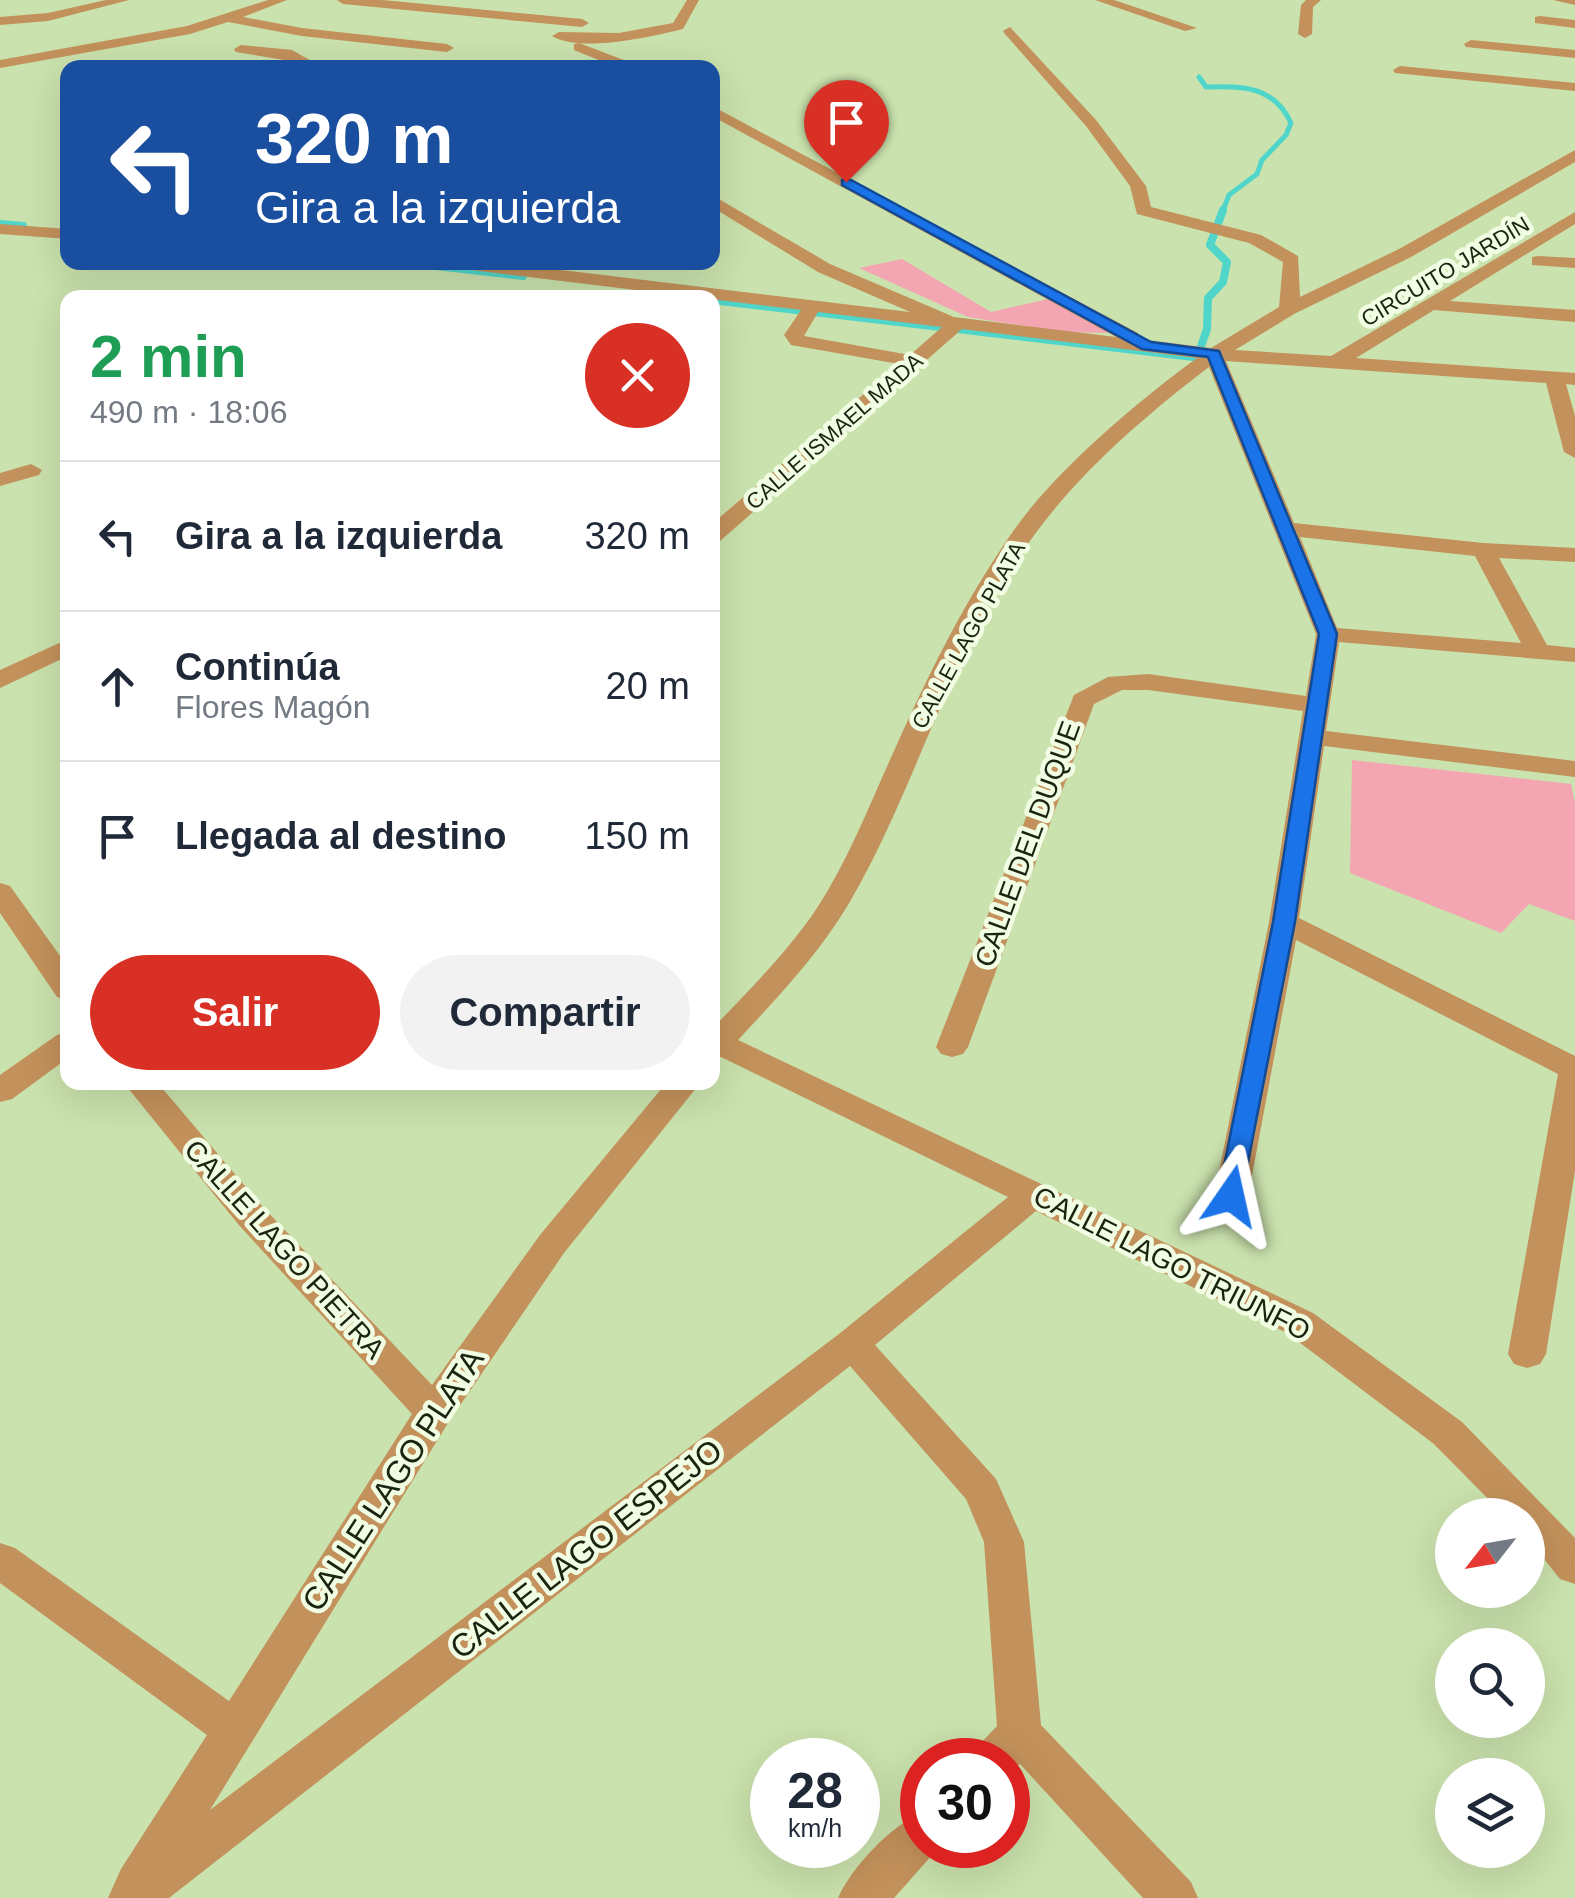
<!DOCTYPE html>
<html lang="es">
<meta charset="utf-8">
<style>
body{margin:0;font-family:Helvetica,sans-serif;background:#f2f2f3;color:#1f2937;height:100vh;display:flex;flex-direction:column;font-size:38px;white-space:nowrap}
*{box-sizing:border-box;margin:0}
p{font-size:32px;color:#747a83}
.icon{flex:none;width:55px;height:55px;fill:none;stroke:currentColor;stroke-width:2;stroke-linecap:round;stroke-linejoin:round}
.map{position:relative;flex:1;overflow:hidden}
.panel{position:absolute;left:60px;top:290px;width:660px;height:800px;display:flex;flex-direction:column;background:#fff;border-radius:20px;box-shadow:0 10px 40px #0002}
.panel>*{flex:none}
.top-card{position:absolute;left:60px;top:60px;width:660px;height:210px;border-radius:20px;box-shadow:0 10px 40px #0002;background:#1a4fa0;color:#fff;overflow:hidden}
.needle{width:65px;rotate:239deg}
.fabs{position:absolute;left:1435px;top:1498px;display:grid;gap:20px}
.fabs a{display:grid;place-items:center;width:110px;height:110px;border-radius:50%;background:#fff;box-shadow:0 10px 40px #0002;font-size:50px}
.speed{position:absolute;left:750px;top:1738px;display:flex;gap:20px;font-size:50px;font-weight:700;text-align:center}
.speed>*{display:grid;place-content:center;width:130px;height:130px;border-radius:50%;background:#fff;box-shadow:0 10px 40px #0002;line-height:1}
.speed small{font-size:25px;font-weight:400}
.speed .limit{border:15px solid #d22;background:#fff;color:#111}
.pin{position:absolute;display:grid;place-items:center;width:85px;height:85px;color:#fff;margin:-102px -42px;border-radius:50% 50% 50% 0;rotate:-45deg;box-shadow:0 0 10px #0007}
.pin .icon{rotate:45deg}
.me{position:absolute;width:110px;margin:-55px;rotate:11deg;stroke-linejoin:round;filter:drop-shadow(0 0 8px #0008)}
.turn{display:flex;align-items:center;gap:35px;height:210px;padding:0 30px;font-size:45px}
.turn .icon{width:130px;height:130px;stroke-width:2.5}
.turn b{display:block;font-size:70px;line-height:85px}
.round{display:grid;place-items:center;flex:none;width:105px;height:105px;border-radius:52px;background:#f2f2f3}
.summary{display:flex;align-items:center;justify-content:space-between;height:170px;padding:0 30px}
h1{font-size:60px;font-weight:700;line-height:75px;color:#1e9e55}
.primary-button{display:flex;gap:20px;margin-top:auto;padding:20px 30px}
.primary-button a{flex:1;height:115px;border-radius:60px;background:#d93025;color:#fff;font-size:40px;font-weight:700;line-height:115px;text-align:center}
.primary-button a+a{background:#f2f2f3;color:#1f2937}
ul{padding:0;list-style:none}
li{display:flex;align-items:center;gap:30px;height:150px;padding:0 30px;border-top:2px solid #e0e1e3}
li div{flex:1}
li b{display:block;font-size:38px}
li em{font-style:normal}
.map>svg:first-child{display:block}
.green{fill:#f4a5b2}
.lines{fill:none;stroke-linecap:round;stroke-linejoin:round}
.stream-far1{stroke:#4fd5ca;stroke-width:5}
.stream{stroke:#4fd5ca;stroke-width:8}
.minor{fill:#c3915b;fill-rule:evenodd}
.route{fill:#1a73e8;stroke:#114b97;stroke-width:2.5}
.labels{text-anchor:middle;stroke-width:9;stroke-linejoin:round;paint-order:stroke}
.far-street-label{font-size:22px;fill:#1b2410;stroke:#f2fee4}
.street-label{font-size:28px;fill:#1b2410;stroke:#f2fee4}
.near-street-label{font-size:32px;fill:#1b2410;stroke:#f2fee4}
</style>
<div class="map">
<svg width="1575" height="1898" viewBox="0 0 1575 1898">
<rect width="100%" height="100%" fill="#cae2ad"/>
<path class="green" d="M902,259l89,53 57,-13 63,34 -48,-1 -95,-15 -109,-49z
M1352,760l219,24 4,19v118l-46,-17 -28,29 -151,-60z"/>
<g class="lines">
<path class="stream-far1" d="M1199,77l7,10c37,-1 68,-1 85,36l-5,12 -24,25 -5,14 -28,21 -7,18"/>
<path class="stream" d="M0,224l23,2
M401,262l122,14
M660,293l36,5
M712,300l490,58
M1197,358l10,-29 1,-31 15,-16 4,-20 -17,-17 13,-35"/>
<path class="minor" d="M106,0h23l-81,21 -48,4v-8l48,-4z
M268,0h19l-44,17 59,11 145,16 7,4 -7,4 -145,-16 -74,-14 -38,12 -190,34v-8l187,-34z
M337,0h46l199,19 7,4 -7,4 -239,-23z
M687,0h12l-16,29c-32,8 -103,24 -131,7l7,-4 60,1 54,-10z
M1095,0h19l83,28 -12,3z
M1306,0h15l-8,7 -1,27 -7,4 -7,-4 3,-29z
M1553,0h22v5z
M1540,16l35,4v8l-40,-5v-6z
M1010,27l86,93 50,66 5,21 110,28 37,21 2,41 99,-48 176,-99v12l-164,95 -117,57 -59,36 96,6 244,-144v12l-125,77 125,9v12l-141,-12 -78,48 219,15v12l-9,-1 9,32v42l-11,-6 -18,-69 -320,-22 68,162 189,20 92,5v14l-76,-4 48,87 28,3v14l-236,-20 -13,89 249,30v16l-251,-31 -25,172 276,138v115l-29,183 -6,10 -13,4 -13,-4 -6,-10 50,-280 -262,-134 -48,257 -5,9 -12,3 -12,-3 -5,-9 55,-275 34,-211 -155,-21h-26l-28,14 -126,343 -5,7 -11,3 -11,-3 -5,-7 138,-352 34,-18 40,-3 158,22 10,-62 -107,-267c-62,47 -128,104 -174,167 -84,112 -117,252 -187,371 -30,50 -70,92 -110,135l575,273 149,109 113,116v46l-15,-5 -32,-40v-24h-24l-70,-71 -147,-111 -251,-122 -161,134 121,134 28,63 17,183 150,157 7,16h-55l-123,-134 -12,11v-15h-36l6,-14 19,-20 -13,-184 -18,-43 -116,-133 -681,532h-61l13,-29 86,-134 -207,-152v-40l15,5 214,153 183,-287 -174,-190 -115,-142h34l105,124 170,179 108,-150 127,-153h34l-137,171 -116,170 -238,387 629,-476 169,-137 -287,-140 -9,2v-30c37,-39 75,-76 105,-121 32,-49 53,-105 77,-157 34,-76 72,-153 120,-221 43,-61 123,-128 183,-172l-235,-29 -242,212 -8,2v-19l187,-160 -108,-19 -7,-10 17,-25 -354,-43 -8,-5h56l415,50 -92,-40 -106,-65v-12l118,69 124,53 162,20 -404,-221v-10l426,227 1,6 72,9 68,-41 4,-45 -34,-19 -112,-29 -7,-28 -44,-60 -81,-92 -2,-3zM818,312l124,15 -32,28 -106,-19zM1300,537l175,19 46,87 -184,-15z
M1471,40l104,10v8l-109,-11 -2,-3z
M579,43l58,22 2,3h-21l-44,-18v-6z
M241,45l51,5 23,13 -7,5h-23l11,-6 -60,-10 -2,-3z
M1400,66l175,17v8l-180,-18 -2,-3z
M0,224l68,5v10l-68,-5z
M1538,256l37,2v10l-43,-3v-8z
M31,464l11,6 -3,5 -39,11v-13z
M68,639v17l-68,32v-18z
M0,883l10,3 58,81v33l-11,-3 -57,-84z
M68,1032v26l-56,41 -12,3v-27l57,-40z
M922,1813v32h19l-47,53h-56c14,-31 53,-73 84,-85z"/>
</g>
<path class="route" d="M842,180h9l300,162 68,9 118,283 -42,288 -55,281h-18l-4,-7 55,-274 46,-288 -111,-277 -66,-8 -300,-164z"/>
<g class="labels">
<g class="far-street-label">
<text transform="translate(1445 271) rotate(-31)" y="8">CIRCUITO JARDÍN</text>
<text transform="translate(834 431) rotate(-41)" y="8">CALLE ISMAEL MADA</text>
<text transform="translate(968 635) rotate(-61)" y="8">CALLE LAGO PLATA</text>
</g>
<g class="street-label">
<text transform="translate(1027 844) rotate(-70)" y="10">CALLE DEL DUQUE</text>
<text transform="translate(285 1249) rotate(48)" y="10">CALLE LAGO PIETRA</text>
<text transform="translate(1172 1263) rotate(27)" y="10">CALLE LAGO TRIUNFO</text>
</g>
<g class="near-street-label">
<text transform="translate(393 1480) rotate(-57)" y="11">CALLE LAGO PLATA</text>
<text transform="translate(586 1549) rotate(-38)" y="11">CALLE LAGO ESPEJO</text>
</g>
</g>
</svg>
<div class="fabs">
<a><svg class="needle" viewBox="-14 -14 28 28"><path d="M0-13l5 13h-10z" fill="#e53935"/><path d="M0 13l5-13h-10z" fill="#747a83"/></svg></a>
<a><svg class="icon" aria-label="search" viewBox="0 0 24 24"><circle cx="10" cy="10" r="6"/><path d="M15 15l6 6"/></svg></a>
<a><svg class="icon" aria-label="layers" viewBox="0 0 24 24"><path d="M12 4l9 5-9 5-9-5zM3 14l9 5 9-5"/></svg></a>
</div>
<div class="speed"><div>28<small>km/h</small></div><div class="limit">30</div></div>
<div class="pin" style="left:846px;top:182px;background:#d93025"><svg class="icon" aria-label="arrive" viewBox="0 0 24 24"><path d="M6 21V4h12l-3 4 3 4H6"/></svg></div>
<svg class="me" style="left:1231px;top:1196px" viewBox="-20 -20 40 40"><path d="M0-17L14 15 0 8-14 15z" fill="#1a73e8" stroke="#fff" stroke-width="4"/></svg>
<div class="top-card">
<div class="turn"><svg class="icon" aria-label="left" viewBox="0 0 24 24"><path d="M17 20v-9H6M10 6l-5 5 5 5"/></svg><div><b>320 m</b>Gira a la izquierda</div></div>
</div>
<section class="panel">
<div class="summary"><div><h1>2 min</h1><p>490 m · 18:06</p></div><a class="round" style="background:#d93025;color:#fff"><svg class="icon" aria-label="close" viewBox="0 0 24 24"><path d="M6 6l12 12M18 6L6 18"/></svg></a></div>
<ul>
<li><svg class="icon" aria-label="left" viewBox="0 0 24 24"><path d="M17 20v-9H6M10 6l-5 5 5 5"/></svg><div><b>Gira a la izquierda</b></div><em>320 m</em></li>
<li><svg class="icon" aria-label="ahead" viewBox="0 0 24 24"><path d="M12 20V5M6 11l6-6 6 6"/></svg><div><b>Continúa</b><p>Flores Magón</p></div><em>20 m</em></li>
<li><svg class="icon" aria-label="arrive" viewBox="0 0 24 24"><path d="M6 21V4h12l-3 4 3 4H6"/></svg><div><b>Llegada al destino</b></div><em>150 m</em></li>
</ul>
<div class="primary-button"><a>Salir</a><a>Compartir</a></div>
</section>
</div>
